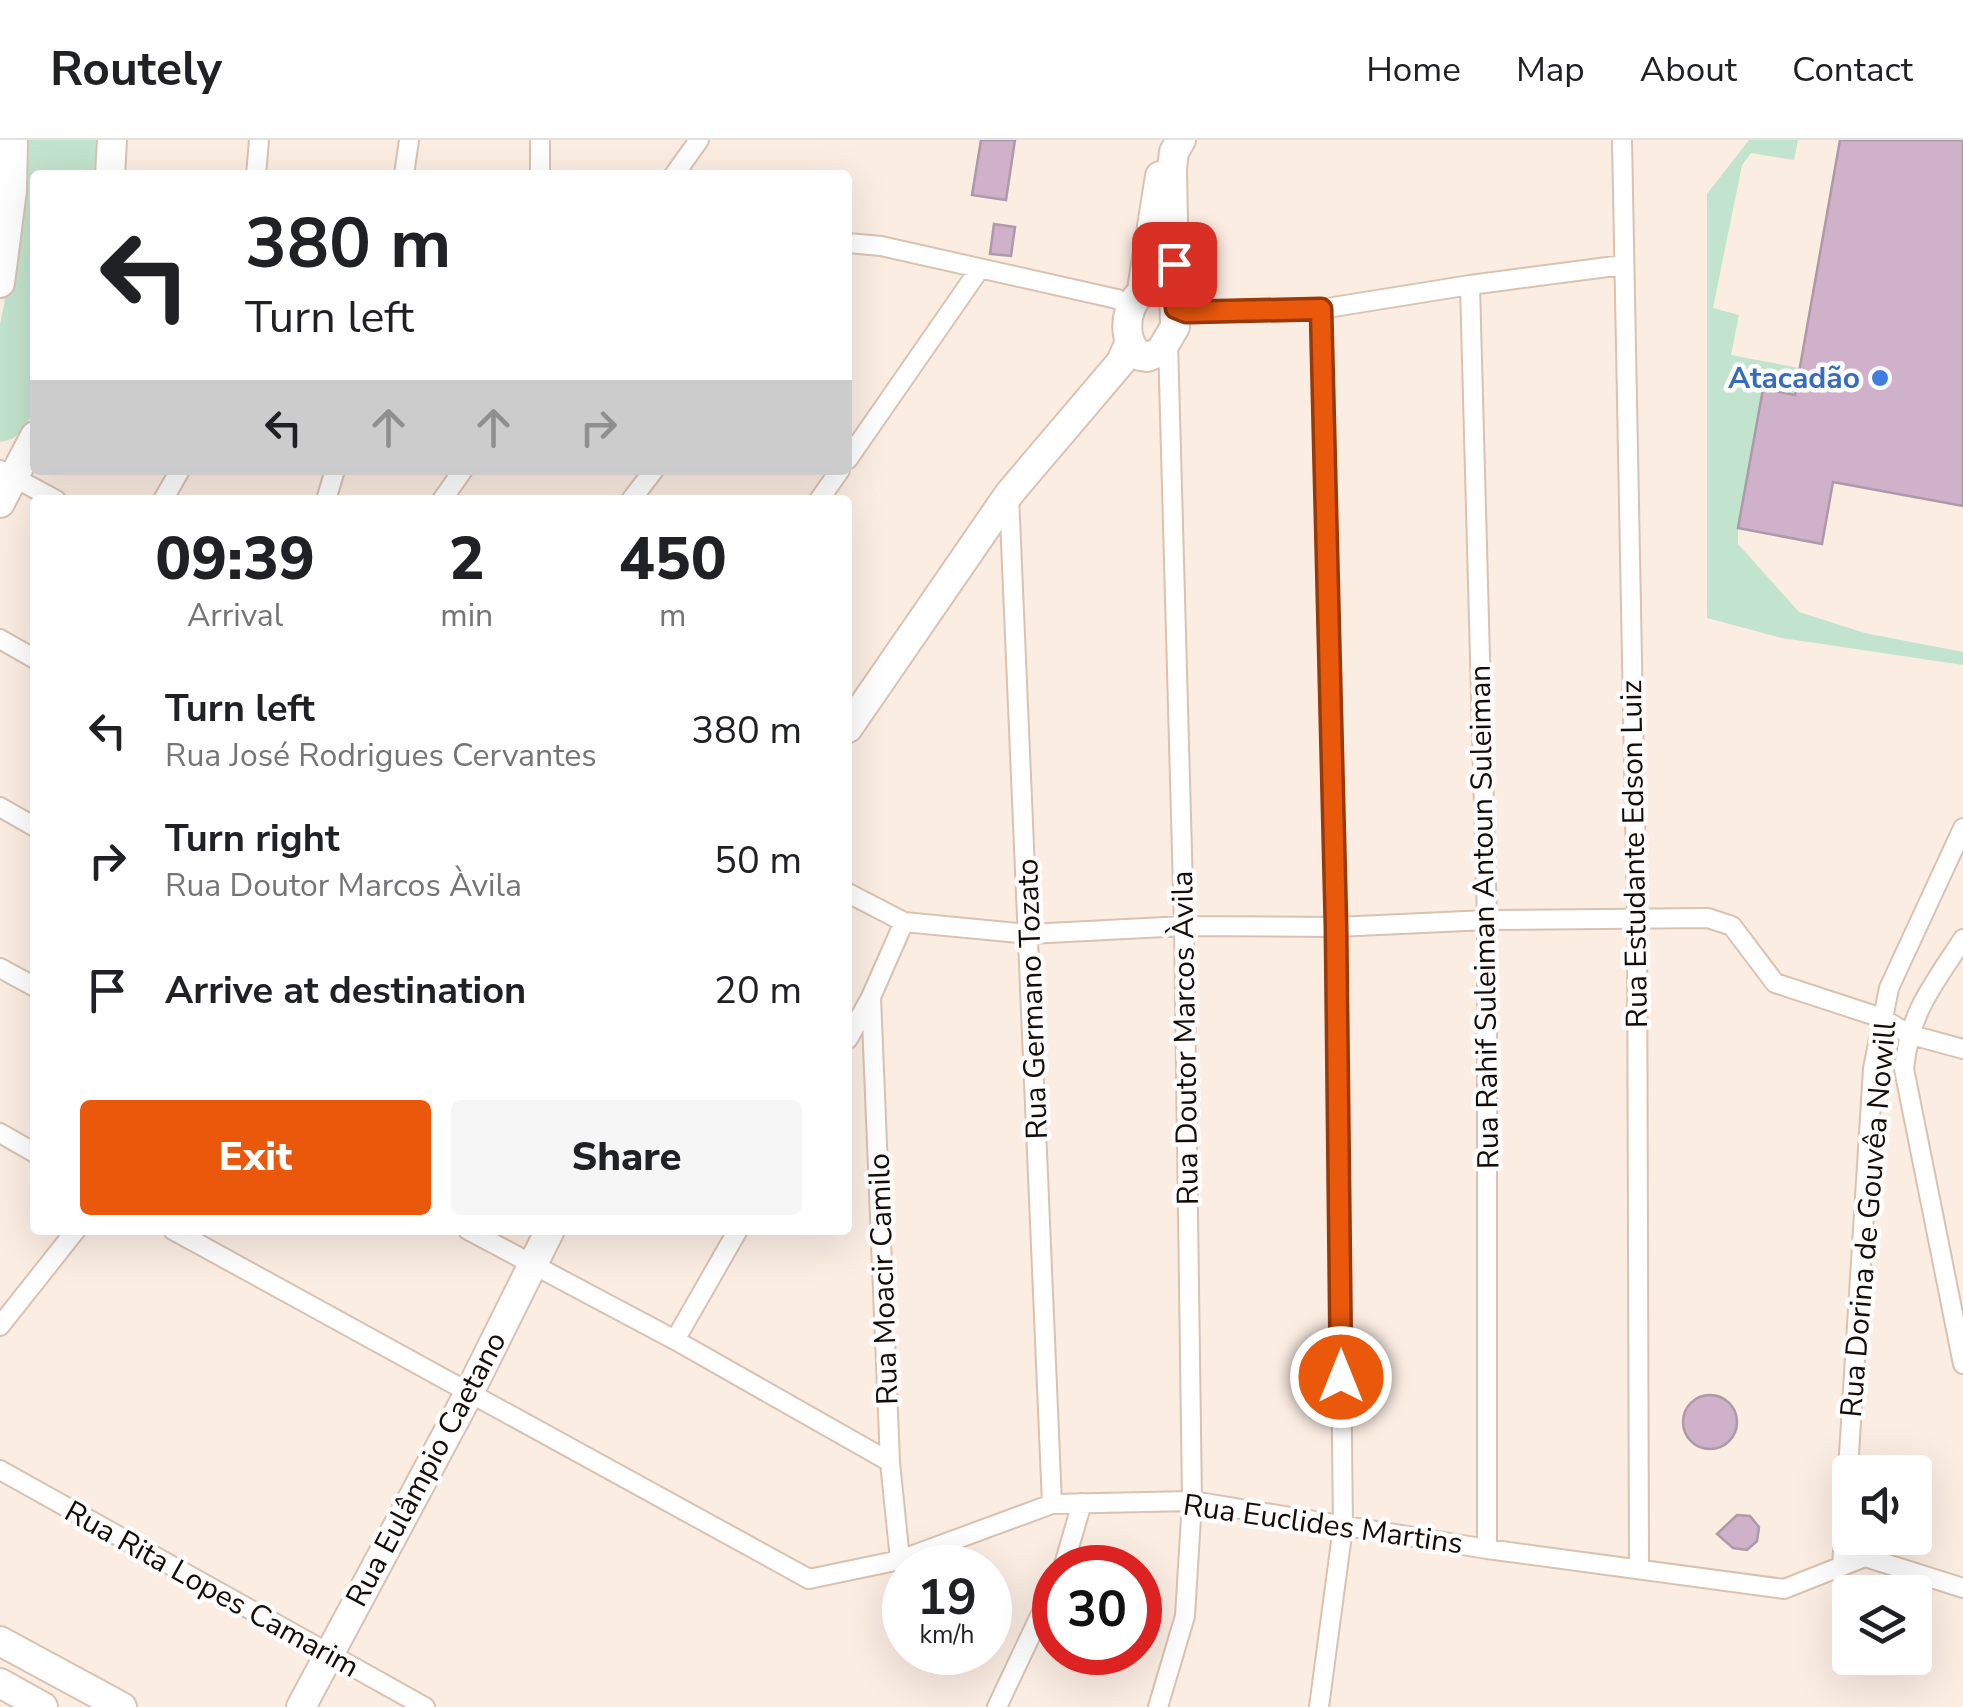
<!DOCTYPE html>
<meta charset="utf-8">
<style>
body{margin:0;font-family:"Nunito Sans",sans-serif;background:#f6f6f6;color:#202124;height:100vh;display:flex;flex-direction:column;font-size:38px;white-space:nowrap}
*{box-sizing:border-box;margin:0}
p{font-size:32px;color:#757577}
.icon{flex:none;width:55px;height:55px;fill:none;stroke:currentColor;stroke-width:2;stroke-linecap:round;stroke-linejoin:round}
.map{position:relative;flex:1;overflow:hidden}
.sheet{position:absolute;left:30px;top:355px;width:822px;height:740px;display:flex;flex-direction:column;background:#fff;border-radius:10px;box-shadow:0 10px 40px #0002}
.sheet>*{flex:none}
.top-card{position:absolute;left:30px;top:30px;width:822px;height:305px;border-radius:10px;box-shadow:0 10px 40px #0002;background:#fff;color:#202124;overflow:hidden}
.buttons{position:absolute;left:1832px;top:1315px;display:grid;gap:20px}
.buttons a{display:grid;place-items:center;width:100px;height:100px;border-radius:10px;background:#fff;box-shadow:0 10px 40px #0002;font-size:50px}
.speed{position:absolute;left:882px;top:1405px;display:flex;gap:20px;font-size:50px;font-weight:700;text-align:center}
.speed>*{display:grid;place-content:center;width:130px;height:130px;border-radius:50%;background:#fff;box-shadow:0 10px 40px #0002;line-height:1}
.speed small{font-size:25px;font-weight:400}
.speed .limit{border:15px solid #d22;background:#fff;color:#111}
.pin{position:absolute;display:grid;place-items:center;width:85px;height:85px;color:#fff;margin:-42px;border-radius:20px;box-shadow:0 5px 15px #0006}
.me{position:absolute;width:110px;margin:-55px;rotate:0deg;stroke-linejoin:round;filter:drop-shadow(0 0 8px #0008)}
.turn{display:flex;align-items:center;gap:35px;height:210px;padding:0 50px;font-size:45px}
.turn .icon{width:130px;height:130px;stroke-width:2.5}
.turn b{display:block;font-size:70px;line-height:85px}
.lanes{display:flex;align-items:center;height:95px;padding:0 50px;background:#0003;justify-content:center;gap:50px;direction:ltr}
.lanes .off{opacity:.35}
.eta{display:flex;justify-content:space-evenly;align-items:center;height:170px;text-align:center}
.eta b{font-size:60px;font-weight:800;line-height:70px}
.cta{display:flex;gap:20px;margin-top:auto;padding:20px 50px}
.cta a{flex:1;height:115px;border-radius:10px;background:#ea580c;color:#fff;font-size:40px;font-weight:800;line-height:115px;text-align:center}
.cta a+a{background:#f6f6f6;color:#202124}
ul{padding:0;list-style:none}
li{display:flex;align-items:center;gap:30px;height:130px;padding:0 50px}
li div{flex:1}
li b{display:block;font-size:38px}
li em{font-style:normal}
header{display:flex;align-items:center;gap:60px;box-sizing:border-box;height:140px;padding:0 50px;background:#fff;border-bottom:2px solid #e0e0e0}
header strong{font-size:48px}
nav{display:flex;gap:55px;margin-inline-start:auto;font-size:35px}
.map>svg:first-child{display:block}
.green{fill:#c2e3cd}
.building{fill:#cfb1ca;stroke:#ae99aa;stroke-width:2.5}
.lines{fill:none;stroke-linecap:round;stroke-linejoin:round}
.street-casing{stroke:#d9c2b1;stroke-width:22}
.secondary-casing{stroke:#d9c2b1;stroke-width:32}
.street{stroke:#fff;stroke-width:18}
.secondary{stroke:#fff;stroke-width:28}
.route-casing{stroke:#983908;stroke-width:25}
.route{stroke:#ea580c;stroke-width:18}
.shop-dot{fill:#3f7fe0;stroke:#fdfdfd;stroke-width:4}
.labels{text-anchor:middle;stroke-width:9;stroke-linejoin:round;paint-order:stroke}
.shop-label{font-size:30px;font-weight:bold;fill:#366cbe;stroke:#fdfdfd;text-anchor:end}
.street-label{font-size:30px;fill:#140c07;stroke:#fdfdfd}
</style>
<header>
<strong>Routely</strong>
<nav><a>Home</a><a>Map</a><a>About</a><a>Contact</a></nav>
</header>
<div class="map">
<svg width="1963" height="1567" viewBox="0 0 1963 1567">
<rect width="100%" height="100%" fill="#fcede3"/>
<path class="green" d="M22,0h78l-5,35h-60v230c-7,18 -13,34 -35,37v-117l14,-72z
M1749,0h49l-4,20 -43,-7 -9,12 -29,143 26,7 -8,40 68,13 -4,27 -32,-5 -25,138v16l61,68 66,21 98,19v13l-181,-27 -75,-20v-424z"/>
<path class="building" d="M981,0h34l-9,60 -34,-5z
M1840,0h123v366l-130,-24 -11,62 -84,-16 25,-139 32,6z
M994,84l21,3 -4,29 -21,-2z
M1683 1282a27 27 0 1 1 54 0a27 27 0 1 1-54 0Z
M1737,1375l13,1 9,11 -2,14 -10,9 -14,-2 -16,-14z"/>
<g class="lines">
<g class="street-casing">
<path id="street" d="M1622,0l15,779 2,649
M256,35l3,-35
M404,35l5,-35
M540,35v-35
M674,35l25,-35
M848,103l33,3 236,53 15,8
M1470,145l17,635v629
M1177,174l144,-5 149,-24 153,-20
M848,319l131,-189
M0,330l56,30
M1009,355l43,1009
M163,360l17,-30
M326,360l9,-30
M442,360l21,-30
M631,360l23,-30
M819,360l21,-30
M0,499l35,20
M0,667l35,20
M848,753l56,29 125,12 155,-8 152,1 151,-7 221,-2 24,8 43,57 107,35 26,16 55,15
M1963,799c-31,48 -53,72 -59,130l59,295
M0,828l35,19
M871,857l19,465 10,98
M848,899l23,-42 33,-75
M0,993l35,20
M173,1090l636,349 91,-19 152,-56 140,-3 295,48 297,40 81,-32 98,31
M468,1090l207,110 215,122
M0,1186l76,-96
M675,1200l63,-110
M0,1330l425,237
M1842,1426l31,-497 16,-81 74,-160
M1063,1428l19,-65
M997,1567l58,-123
M1158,1567l27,-91 7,-115 -8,-575 -16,-584
M1319,1567l24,-180 -7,-600 -15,-618"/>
</g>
<g class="secondary-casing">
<path id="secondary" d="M110,35l2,-35
M0,143l12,-93 1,-50
M1142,150l18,-114
M1174,156l-15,-12c-31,4 -43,52 -19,72l7,1 13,-5 15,-25 -3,-158 2,-17 7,-12
M0,363l35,-67
M848,588l161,-234 112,-132 8,-18
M0,1501l122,66
M0,1543l43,24
M301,1567l168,-314 81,-163"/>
</g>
<use href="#street" class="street"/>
<use href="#secondary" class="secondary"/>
</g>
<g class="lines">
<g class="route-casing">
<path id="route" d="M1174,124l2,44 10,4 135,-3 15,618 5,450"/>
</g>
<use href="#route" class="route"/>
</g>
<circle class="shop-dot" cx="1880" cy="238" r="10"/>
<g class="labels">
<g class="shop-label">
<text x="1860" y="248">Atacadão</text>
</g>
<g class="street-label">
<text transform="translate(1634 714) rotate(-91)" y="10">Rua Estudante Edson Luiz</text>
<text transform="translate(1484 777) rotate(-91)" y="10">Rua Rahif Suleiman Antoun Suleiman</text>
<text transform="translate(1032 859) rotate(-92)" y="10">Rua Germano Tozato</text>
<text transform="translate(1185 898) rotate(-91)" y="10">Rua Doutor Marcos Àvila</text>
<text transform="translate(1868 1079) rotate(-85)" y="10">Rua Dorina de Gouvêa Nowill</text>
<text transform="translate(883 1139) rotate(-92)" y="10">Rua Moacir Camilo</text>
<text transform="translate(426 1329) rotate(-62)" y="10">Rua Eulâmpio Caetano</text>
<text transform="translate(1323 1384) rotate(8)" y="10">Rua Euclides Martins</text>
<text transform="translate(212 1449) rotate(29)" y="10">Rua Rita Lopes Camarim</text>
</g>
</g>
</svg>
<div class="buttons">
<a><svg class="icon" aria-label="sound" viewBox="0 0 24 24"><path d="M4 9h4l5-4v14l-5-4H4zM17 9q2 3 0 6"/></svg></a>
<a><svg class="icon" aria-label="layers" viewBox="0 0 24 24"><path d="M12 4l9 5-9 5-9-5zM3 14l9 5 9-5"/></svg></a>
</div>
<div class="speed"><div>19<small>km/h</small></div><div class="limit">30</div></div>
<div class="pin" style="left:1174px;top:124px;background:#d93025"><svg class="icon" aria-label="arrive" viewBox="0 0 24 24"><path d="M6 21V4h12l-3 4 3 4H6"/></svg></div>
<svg class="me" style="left:1341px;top:1237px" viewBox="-20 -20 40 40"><circle r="17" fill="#ea580c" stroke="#fff" stroke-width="3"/><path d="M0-11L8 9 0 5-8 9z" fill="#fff"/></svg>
<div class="top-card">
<div class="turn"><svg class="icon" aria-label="left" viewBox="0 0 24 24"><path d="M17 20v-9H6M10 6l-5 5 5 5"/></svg><div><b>380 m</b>Turn left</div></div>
<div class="lanes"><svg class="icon" aria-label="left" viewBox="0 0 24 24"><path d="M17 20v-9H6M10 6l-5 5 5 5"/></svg><svg class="icon off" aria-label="ahead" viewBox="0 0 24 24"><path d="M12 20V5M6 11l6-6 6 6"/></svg><svg class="icon off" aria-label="ahead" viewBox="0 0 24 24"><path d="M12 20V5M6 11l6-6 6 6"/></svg><svg class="icon off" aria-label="right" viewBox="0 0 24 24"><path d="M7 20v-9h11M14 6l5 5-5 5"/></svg></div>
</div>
<section class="sheet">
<div class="eta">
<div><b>09:39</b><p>Arrival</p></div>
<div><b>2</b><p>min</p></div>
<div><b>450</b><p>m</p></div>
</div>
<ul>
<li><svg class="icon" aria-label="left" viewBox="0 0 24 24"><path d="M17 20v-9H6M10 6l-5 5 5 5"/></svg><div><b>Turn left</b><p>Rua José Rodrigues Cervantes</p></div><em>380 m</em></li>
<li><svg class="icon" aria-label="right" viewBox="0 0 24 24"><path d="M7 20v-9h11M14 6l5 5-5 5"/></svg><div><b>Turn right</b><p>Rua Doutor Marcos Àvila</p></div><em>50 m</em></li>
<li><svg class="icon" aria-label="arrive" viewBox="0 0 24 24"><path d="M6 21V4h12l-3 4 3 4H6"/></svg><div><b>Arrive at destination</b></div><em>20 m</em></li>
</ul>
<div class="cta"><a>Exit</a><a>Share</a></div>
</section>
</div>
